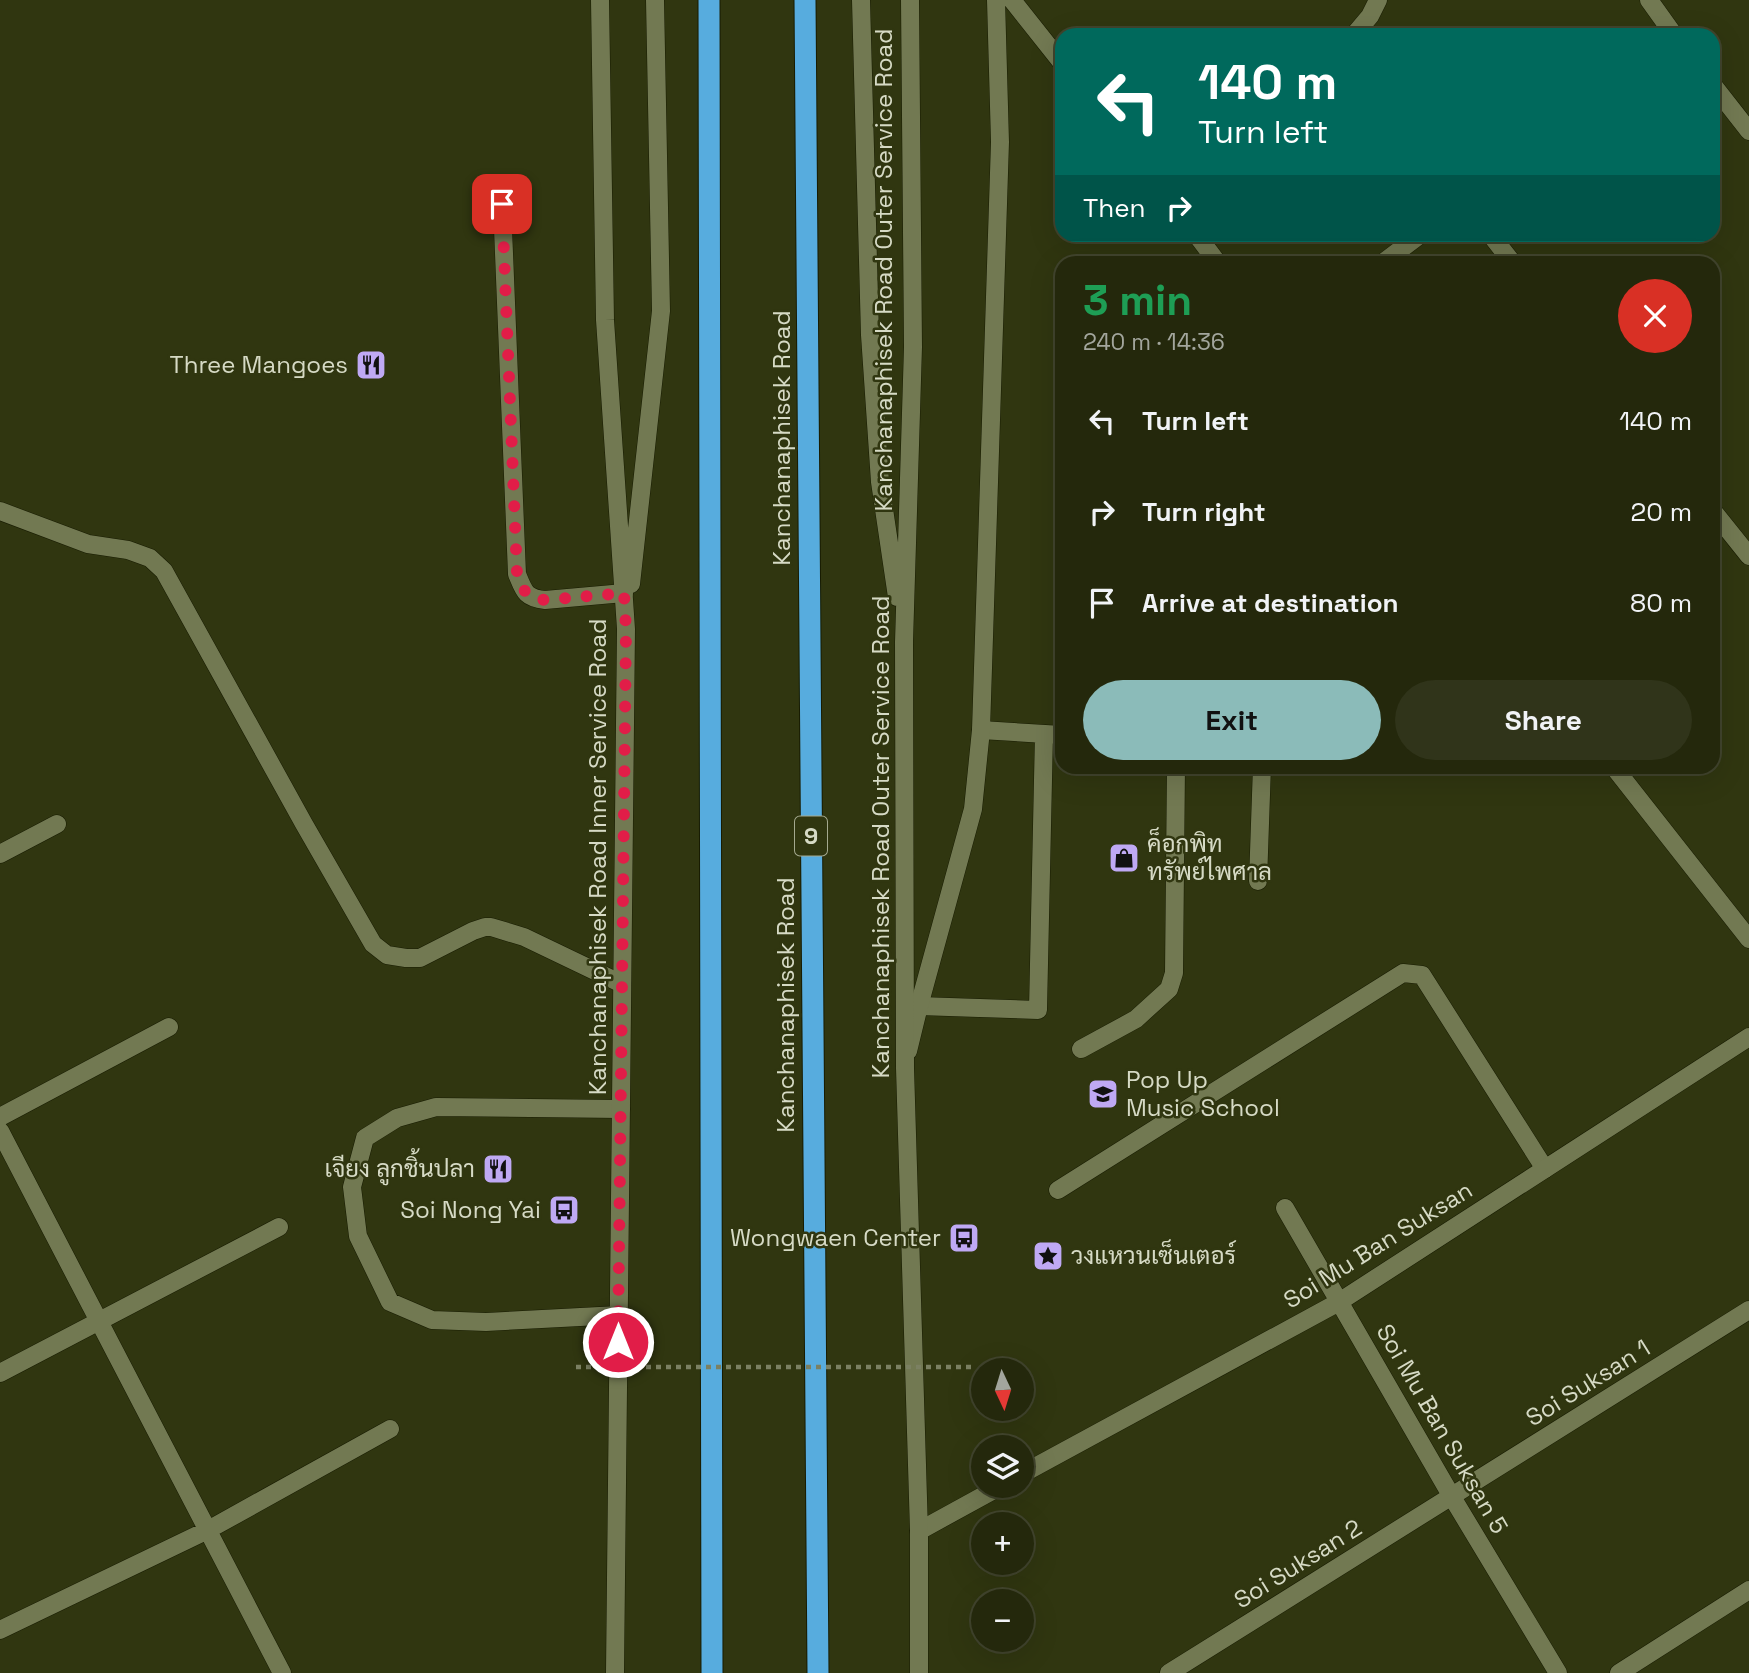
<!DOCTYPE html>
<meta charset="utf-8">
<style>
body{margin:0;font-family:"Space Grotesk",Sarabun,sans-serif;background:#30341a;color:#f1f3f6;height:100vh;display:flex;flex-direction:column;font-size:26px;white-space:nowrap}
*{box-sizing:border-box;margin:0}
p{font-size:23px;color:#a3a69d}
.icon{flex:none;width:38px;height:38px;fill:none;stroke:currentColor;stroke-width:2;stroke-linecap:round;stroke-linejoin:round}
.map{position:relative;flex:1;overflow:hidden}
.side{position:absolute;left:1055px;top:256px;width:665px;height:518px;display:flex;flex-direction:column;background:#24280c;border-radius:21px;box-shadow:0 7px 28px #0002,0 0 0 2px #41442d}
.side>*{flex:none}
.banner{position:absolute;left:1055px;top:28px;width:665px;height:214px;border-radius:21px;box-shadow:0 7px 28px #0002,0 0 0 2px #41442d;background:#00695c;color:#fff;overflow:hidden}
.needle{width:46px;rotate:176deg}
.fabs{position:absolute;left:971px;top:1358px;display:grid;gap:14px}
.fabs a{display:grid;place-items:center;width:63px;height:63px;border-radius:50%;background:#24280c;box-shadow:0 7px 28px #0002,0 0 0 2px #41442d;font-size:35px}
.pin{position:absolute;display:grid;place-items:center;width:60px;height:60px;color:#fff;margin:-30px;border-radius:14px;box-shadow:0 4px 10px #0006}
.me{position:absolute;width:77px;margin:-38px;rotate:0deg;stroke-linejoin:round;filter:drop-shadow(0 0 5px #0008)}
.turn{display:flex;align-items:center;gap:24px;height:147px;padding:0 28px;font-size:32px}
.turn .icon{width:91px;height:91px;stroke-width:2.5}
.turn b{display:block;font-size:49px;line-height:60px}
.then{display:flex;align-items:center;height:66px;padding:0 28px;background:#0003;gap:14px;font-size:26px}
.round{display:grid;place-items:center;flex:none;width:74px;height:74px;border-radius:37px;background:#30341a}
.summary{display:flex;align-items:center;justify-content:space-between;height:119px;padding:0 28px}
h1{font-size:42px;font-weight:700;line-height:52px;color:#1e9e55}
.button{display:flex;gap:14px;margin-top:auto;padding:14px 28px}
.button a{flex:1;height:80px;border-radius:42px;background:#8bbbb9;color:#111;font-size:28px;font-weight:700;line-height:80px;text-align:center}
.button a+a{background:#30341a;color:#f1f3f6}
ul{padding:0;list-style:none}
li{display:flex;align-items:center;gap:21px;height:91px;padding:0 28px}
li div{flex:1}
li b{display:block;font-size:26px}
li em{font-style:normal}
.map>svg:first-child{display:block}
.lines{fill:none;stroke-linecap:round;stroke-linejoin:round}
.lane-casing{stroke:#181c02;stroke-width:19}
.street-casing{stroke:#181c02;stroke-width:19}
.secondary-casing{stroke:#181c02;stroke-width:19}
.highway-casing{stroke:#181c02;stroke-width:23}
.lane{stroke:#727952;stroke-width:18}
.street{stroke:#727952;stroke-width:18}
.secondary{stroke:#727952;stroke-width:18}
.highway{stroke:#57acde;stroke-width:21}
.path-bridge{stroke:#7b8062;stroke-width:4.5;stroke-dasharray:5 5;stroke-linecap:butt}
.route{stroke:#e11d48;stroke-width:12;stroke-dasharray:0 21.6}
.labels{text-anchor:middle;stroke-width:5;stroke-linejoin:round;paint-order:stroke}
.shield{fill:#303610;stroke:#a4a98f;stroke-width:2}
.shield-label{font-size:23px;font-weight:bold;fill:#d6dac5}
.street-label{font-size:24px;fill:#d6dac5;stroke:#303610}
.poi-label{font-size:24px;fill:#d6dac5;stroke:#303610;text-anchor:end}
</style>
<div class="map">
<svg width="1749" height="1673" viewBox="0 0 1749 1673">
<rect width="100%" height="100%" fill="#303610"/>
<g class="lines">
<g class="lane-casing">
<path id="lane" d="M1354,35l16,-19 8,-16
M502,204l15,370c7,17 8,24 28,26l79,-7
M981,730l81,5
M1258,881l4,-115
M919,1006l119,4 6,-276
M1081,1049l55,-30 33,-30 5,-16 2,-207
M1058,1190l345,-217 19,2 123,194
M619,1315l-133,7 -54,-2 -42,-18 -32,-66 -6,-49 13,-49 32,-20 39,-11 185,2"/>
</g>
<g class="street-casing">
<path id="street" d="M1012,0l50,63
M1649,0l25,35
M1713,85l36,46
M1196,234l21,28
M1490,234l22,28
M1384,262l37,-28
M0,511l88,33 40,6 22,8 14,13 140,253 69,120 14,11 19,3h14l53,-27 12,-4h6l33,10 98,47
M1713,511l36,45
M1613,766l136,173
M0,854l57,-30
M908,1051l11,-45 54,-197 8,-79 19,-588 -4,-142
M0,1117l169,-90
M0,1131l282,542
M1285,1208l167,289 106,176
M0,1373l279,-146
M1022,1474l317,-172 410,-265
M919,1531l82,-45
M0,1630l208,-100 182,-101
M1169,1673l580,-363
M1619,1673l130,-83"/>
</g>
<g class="secondary-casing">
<path id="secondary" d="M600,0l5,320 21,309 -11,1044
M861,0l9,335 10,147 17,115
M910,0l3,347 -9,295 1,426 14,463v142
M631,584l30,-273 -6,-311"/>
</g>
<g class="highway-casing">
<path id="highway" d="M709,0l3,1673
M805,0l13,1673"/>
</g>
<use href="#lane" class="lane"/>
<use href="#street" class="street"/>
<use href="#secondary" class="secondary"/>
<use href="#highway" class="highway"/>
<path class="path-bridge" d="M576,1367h400"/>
</g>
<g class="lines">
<path class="route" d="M502,204l15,370c7,17 8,24 28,26l79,-7 2,36 -8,713"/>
</g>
<defs>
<g id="restaurant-square" transform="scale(1.575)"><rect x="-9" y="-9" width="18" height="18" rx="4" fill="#bfa9f4" stroke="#303610"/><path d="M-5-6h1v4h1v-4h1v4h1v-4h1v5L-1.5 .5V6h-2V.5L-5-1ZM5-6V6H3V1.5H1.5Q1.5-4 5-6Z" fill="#111"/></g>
<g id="shop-square" transform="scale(1.575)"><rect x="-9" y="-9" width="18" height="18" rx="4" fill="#bfa9f4" stroke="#303610"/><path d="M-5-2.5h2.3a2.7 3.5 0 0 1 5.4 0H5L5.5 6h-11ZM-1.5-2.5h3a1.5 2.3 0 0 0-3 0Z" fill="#111"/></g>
<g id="school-square" transform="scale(1.575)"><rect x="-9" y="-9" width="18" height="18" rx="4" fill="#bfa9f4" stroke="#303610"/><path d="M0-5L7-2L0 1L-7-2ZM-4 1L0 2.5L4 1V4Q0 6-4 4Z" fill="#111"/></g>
<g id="bus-square" transform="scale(1.575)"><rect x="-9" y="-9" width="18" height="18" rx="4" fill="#bfa9f4" stroke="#303610"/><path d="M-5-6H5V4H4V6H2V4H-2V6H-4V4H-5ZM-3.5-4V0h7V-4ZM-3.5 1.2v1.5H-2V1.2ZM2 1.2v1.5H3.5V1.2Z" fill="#111"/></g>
<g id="sight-square" transform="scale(1.575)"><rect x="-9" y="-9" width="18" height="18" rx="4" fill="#bfa9f4" stroke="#303610"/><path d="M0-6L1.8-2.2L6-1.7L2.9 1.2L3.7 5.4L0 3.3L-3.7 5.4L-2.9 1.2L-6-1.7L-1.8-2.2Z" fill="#111"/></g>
</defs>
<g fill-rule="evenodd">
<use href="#restaurant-square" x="371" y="365"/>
<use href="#shop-square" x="1124" y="858"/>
<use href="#school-square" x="1103" y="1094"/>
<use href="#restaurant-square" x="498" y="1169"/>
<use href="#bus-square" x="564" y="1210"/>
<use href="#bus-square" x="964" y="1238"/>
<use href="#sight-square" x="1048" y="1256"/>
</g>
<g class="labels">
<rect class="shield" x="795" y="816.5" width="32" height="39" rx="5"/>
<g class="shield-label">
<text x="811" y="844">9</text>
</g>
<g class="street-label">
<text transform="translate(884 270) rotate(-90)" y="8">Kanchanaphisek Road Outer Service Road</text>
<text transform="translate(782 438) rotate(-90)" y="8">Kanchanaphisek Road</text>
<text transform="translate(881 837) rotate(-90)" y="8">Kanchanaphisek Road Outer Service Road</text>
<text transform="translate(598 857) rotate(-90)" y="8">Kanchanaphisek Road Inner Service Road</text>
<text transform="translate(786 1005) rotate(-90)" y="8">Kanchanaphisek Road</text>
<text transform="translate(1378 1245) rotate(-32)" y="8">Soi Mu Ban Suksan</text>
<text transform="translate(1588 1383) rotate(-32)" y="8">Soi Suksan 1</text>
<text transform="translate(1442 1429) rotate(60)" y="8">Soi Mu Ban Suksan 5</text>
<text transform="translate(1298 1564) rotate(-32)" y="8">Soi Suksan 2</text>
</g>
<g class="poi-label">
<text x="348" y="373">Three Mangoes</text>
<text x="1147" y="852" text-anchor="start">ค็อกพิท<tspan x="1147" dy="28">ทรัพย์ไพศาล</tspan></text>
<text x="1126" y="1088" text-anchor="start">Pop Up<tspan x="1126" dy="28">Music School</tspan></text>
<text x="475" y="1177">เจียง ลูกชิ้นปลา</text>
<text x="541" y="1218">Soi Nong Yai</text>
<text x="941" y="1246">Wongwaen Center</text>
<text x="1071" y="1264" text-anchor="start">วงแหวนเซ็นเตอร์</text>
</g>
</g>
</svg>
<div class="fabs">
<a><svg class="needle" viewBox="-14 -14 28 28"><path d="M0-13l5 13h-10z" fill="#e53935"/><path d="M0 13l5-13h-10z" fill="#a3a69d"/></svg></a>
<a><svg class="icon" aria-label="layers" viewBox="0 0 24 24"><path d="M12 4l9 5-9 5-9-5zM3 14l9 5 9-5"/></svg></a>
<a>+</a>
<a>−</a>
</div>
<div class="pin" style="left:502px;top:204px;background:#d93025"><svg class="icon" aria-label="arrive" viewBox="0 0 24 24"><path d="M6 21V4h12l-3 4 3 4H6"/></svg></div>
<svg class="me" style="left:618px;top:1342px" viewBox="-20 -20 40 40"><circle r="17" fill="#e11d48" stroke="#fff" stroke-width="3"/><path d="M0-11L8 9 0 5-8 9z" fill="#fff"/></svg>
<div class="banner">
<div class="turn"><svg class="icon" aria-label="left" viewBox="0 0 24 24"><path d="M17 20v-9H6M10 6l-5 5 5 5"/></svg><div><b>140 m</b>Turn left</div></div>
<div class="then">Then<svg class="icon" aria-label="right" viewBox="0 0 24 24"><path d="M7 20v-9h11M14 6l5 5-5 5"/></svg></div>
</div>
<section class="side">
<div class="summary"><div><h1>3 min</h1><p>240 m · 14:36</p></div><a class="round" style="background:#d93025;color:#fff"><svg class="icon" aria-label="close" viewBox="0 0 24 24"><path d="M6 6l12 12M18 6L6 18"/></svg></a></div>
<ul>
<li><svg class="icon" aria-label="left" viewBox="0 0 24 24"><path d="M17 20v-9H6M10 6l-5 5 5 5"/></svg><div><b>Turn left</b></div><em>140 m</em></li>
<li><svg class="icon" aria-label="right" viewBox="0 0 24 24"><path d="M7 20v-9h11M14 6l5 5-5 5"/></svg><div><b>Turn right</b></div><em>20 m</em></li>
<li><svg class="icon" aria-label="arrive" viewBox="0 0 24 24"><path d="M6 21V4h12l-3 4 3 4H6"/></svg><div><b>Arrive at destination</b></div><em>80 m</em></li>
</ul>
<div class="button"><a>Exit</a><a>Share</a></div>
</section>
</div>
